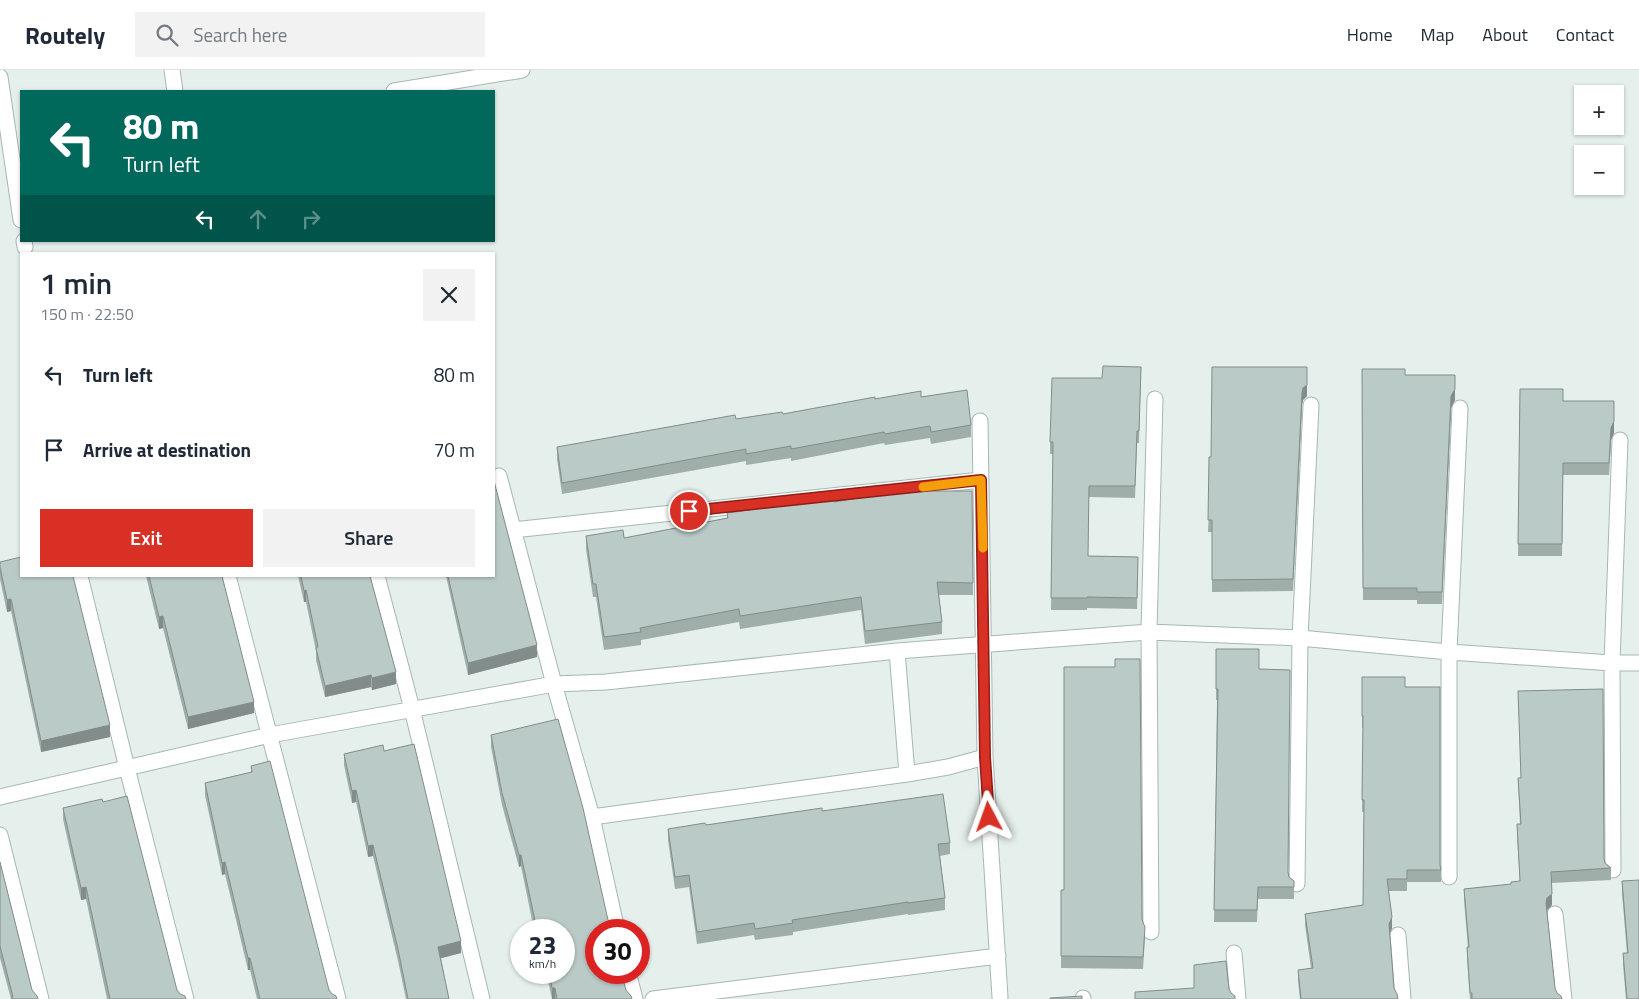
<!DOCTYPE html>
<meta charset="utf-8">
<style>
body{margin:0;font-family:"Titillium Web",sans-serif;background:#f2f2f3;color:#1f2937;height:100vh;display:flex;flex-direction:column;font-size:19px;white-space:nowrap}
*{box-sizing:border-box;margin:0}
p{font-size:16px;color:#747a83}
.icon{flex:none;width:28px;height:28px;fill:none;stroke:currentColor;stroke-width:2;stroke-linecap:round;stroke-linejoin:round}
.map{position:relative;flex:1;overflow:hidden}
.sheet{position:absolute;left:20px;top:182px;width:475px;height:325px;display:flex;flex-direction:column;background:#fff;border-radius:0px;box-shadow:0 1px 4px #0004}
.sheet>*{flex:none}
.top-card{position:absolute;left:20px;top:20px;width:475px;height:152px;border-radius:0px;box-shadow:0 1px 4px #0004;background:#00695c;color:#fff;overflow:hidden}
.fabs{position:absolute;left:1574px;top:15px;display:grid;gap:10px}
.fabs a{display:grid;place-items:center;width:50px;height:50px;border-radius:0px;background:#fff;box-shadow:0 1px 4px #0004;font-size:25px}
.speed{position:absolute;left:510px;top:849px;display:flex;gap:10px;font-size:25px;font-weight:700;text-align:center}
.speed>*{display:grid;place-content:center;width:65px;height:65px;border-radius:50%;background:#fff;box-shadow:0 1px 4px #0004;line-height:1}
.speed small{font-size:12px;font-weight:400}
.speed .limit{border:8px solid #d22;background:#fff;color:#111}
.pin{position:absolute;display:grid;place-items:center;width:42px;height:42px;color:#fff;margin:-21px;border:2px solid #fff;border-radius:50%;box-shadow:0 1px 5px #0007}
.me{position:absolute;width:55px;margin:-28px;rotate:356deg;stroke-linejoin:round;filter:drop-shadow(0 0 4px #0008)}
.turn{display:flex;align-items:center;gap:18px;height:105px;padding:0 20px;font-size:22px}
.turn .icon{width:65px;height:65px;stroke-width:2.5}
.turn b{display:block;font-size:35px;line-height:42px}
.lanes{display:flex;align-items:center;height:48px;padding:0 20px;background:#0003;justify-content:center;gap:25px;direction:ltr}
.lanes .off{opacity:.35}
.round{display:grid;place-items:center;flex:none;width:52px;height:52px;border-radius:0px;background:#f2f2f3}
.head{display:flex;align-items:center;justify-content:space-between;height:85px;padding:0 20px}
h1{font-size:30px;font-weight:600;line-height:38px}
.cta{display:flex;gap:10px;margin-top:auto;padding:10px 20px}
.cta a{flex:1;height:58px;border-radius:0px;background:#d93025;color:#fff;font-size:20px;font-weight:600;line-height:58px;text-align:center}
.cta a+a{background:#f2f2f3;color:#1f2937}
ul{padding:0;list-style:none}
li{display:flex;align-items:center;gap:15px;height:75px;padding:0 20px}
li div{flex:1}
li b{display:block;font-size:19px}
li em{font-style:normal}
header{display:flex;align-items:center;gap:30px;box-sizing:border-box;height:70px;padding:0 25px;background:#fff;border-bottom:1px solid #e0e1e3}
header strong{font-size:24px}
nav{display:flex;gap:28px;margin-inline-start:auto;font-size:18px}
.search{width:350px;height:45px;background:#f2f2f3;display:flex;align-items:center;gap:12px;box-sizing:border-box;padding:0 18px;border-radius:0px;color:#747a83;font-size:19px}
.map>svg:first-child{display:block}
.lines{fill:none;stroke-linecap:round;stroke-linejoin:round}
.minor-casing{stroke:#a7b7b5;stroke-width:17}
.minor{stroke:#fff;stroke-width:15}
.wall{fill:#a0aeaa}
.shaded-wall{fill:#828d8b}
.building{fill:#bacac6;stroke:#828d8b}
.route-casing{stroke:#8d1f18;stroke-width:12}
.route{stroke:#d93025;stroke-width:9}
.slow{stroke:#f59e0b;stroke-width:9}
</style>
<header>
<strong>Routely</strong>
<div class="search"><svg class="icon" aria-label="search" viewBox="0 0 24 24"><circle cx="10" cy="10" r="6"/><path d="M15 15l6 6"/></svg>Search here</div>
<nav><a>Home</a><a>Map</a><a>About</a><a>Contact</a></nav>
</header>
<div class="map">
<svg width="1639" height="929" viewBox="0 0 1639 929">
<rect width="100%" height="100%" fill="#e5efec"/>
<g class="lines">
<g class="minor-casing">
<path id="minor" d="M172,0l3,21
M0,7l21,143
M394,21l128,-21
M24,171l1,6
M980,351l5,336 15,240
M499,406l55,208 38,133 25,113
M513,460l468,-50
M80,506l47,192 59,231
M228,506l110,423
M377,506l35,133 70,290
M897,581l10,123
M0,727l270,-62 284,-51 52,-2 291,-31 252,-19 151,6 149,14 163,11h27
M592,747l315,-43 41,-7 37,-10
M0,765l41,164
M1613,800l-1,-207 8,-223
M1449,807v-225l11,-244
M1297,814l3,-246 11,-233
M1555,844l9,85
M1151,862l-2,-300 6,-233
M1398,865l5,64
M1234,883l4,46
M628,902l7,27
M1083,928v1
M653,929l345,-43"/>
</g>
<use href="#minor" class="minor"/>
</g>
<path class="wall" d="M1141,297l-2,76h-2l-2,55 -46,-1 -1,59 50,1 -1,52 -50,-1v2h-36l2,-156h-3v-12l52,-64z
M1307,297v29l-4,4 -1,5 -9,186 -81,1v-60h-4l3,-75z
M1362,299l43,6h50v25l-4,8 -9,196h-25v-4h-54z
M1520,319l43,12h51v32l-3,7 -2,35h-46l-1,81h-44z
M921,327l50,28v12l-40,7 -1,-6 -45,7 -1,-2 -93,18v-3l-45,7v-4l-184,33 -5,-35v-12l179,-28 47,-5 92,-15z
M921,421h51l1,104h-34l3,27v12l-77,10 -4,-34 -121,19 -1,-7 -98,18v5l-37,5 -8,-53h-3l-7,-48v-13l38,2 103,-20v-5l107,-11z
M0,492l110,175 -69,15 -30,-141 -4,1 -7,-33z
M146,506h76l32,137 -66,16 -25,-101 -4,1z
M298,506h72l26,108 -24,6 -1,-3 -46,10 -9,-37v-9l-10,-49h-2z
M446,506h48l43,81 -69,18z
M1216,579l43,20 29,204 1,4 5,4v18h-36l-1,23h-43l3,-222h-1z
M1362,607l43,10 36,183v12h-34v9h-18l3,37 -3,6 5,54 4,11h-98l-2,-18v-11l13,-2 -6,-43v-11l58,-9 1,-93h-2l1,-84h-1z
M1518,621l86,167 1,5 6,5v12l-60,3 1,22 -5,5 8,78 2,5 5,6h-92l-3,-40v-12h1l-4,-47v-11l47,-5 9,-3 -3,-45v-12h3l-2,-46h3z
M491,665l105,195 30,60 6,9h-80l-6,-27h18v-42h-30l-13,-64 -2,1 -17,-62 -11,-58z
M384,681l77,202 -20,5 8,41h-43l-8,-38 -25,-105 -5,1 -12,-55 -4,1 -8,-38v-11z
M251,696l78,224 3,4 5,5h-80l-7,-29h-2l-23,-96 -3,1 -17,-80v-12l46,-11z
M103,732l74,188 3,4 6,5h-79l-21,-100 -5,1 -18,-81v-11z
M822,741l128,32v11l-10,2 5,42v12l-37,5v-1l-115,18v3l-38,5 -1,-5 -57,9 -8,-57 -14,2 -7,-49v-11l38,-4z
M0,792l32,128 6,9h-27l-11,-41z
M1622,811l17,118h-13l-3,-34v-12h4l-5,-60z
M1061,820l81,30 3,18 -2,31 -82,-1z"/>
<path class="shaded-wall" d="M1307,315v11l-4,4 -1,5 -9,186 9,-198 1,-5z
M1455,319v11l-4,8 -9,196 9,-208z
M1614,351v12l-3,7 -2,35 2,-47z
M306,520v12h-2v-11z
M11,529v12l-4,1v-12z
M163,546v12l-4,1v-12z
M537,575v12l-69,18v-12z
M396,602v12l-24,6v-12z
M371,605v12l-46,10v-11z
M254,632v11l-66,16v-12z
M110,655v12l-69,15v-11z
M356,720v12l-4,1v-12z
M373,775v11l-5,1v-11z
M519,785h2v11l-2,1z
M225,792v12l-3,1v-12z
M86,817v12l-5,1v-12z
M1552,824v11l-5,5 -1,-7 1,-5z
M1392,847v11l-3,8v-12z
M461,871v12l-23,6v-12z
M248,888h2v12h-2z
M552,918h3v11h-3z"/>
<path class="building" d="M1103,296l38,1 -2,64h-2l-2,55h-46l-1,70 50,1 -1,41 -50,-1v1h-36l2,-156h-3l2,-64h50z
M1212,297h95v18l-4,3 -1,5 -9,186 -81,1v-60h-4l1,-63h2z
M1362,299h43v6h50v14l-4,7 -9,196h-25v-4h-54z
M1520,319h43v12h51v20l-3,7 -2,35h-46l-1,81h-44z
M967,320l4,35 -40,7 -1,-6 -45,8 -1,-2 -93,17v-3l-45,8v-5l-184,34 -5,-36 178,-32 1,4 46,-7 1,2 92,-17v2l46,-8v6z
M494,411l43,164 -69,18 -20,-87h46z
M920,418l1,3h51l1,92 -36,-1 5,40 -77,9 -4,-34 -121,19 -1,-7 -99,19 1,4 -37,5 -8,-53h-3l-7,-48 37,-6 1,8 104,-20 -1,-5 107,-15v4z
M21,487v19h52l37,149 -69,16 -30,-142 -4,1 -7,-33v-5z
M149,506h73l32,126 -66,15 -25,-101 -4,1z
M301,506h69l26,96 -24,6 -1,-3 -46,11 -9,-38 2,-1 -12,-57 -2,1z
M1216,579h43v20l31,1 -2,202 1,5 5,4v6h-36l-1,23h-43l4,-221h-2z
M1115,589h25l2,261 3,7 -2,30 -82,-1v-66h3v-223h51z
M1362,607h43v10h35v178l1,5h-34v9h-20l5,38 -3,7 5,64 3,6 1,5h-97l-3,-29 15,-2 -8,-54 58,-9 1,-105h-2l1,-84h-1z
M1603,619l1,169 1,5 6,5 -60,4 1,22 -5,4 -1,5 9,85 2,5 4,3 1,3h-90v-6h-2l-3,-46h2l-5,-58 47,-5v-2l9,-1 -3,-57h4l-3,-46h3l-3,-87z
M558,649l25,89 25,112 6,7 1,3h-19v42h25l5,18 5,6 1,3h-75l-2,-11h-3l-3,-16h15v-42h-27l-16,-75h-2l-17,-62 -11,-58z
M414,674l47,197 -23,6 11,52h-41l-10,-50 -25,-104 -5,1 -12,-56 -4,1 -8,-37 39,-9 1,6z
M270,691l59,229 3,4 4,2 1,3h-77l-10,-41h-2l-23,-96 -3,1 -17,-80 47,-11 -1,-6z
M943,724l7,49 -12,1 7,54 -37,5v-1l-116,18 1,3 -38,6 -1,-6 -57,9 -8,-57 -14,2 -7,-48 37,-6 1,2 116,-17v3z
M127,726l50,194 3,4 5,2 1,3h-76l-24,-112 -5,1 -18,-80 39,-9 1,3z
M0,792l32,128 5,6 1,3h-26v-2h1l-13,-51z
M1639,810v119h-12l-4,-46h5l-6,-72z
M1226,891l3,28 2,4 4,3v3h-100v-7l59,-4v-23z
M1082,926v3h-32v-1z"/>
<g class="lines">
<g class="route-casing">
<path id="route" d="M689,441l292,-31 4,277 4,60"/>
</g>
<use href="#route" class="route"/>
<path class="slow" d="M923,417l58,-7 2,68"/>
</g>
</svg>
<div class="fabs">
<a>+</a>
<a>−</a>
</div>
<div class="speed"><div>23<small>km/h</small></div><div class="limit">30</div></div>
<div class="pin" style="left:689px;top:441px;background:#d93025"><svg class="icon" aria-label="arrive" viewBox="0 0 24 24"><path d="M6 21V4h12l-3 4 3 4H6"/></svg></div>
<svg class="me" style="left:989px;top:747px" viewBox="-20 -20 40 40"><path d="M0-17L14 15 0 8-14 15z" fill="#d93025" stroke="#fff" stroke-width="4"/></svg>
<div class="top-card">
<div class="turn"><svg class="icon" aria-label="left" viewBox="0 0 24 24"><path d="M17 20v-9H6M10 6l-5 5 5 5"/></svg><div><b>80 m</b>Turn left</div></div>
<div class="lanes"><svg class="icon" aria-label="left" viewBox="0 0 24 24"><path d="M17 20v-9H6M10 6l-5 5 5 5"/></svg><svg class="icon off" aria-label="ahead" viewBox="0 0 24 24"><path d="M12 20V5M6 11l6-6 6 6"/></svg><svg class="icon off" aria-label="right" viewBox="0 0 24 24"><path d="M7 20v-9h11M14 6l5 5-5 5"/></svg></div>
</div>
<section class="sheet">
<div class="head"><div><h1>1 min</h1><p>150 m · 22:50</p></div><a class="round"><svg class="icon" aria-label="close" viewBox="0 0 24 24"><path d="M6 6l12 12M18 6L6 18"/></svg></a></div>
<ul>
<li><svg class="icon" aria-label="left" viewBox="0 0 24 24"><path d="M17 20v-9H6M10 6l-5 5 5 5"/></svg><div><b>Turn left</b></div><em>80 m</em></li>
<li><svg class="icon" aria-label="arrive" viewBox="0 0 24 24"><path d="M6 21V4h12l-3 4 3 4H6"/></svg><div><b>Arrive at destination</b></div><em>70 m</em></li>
</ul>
<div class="cta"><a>Exit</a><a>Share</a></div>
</section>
</div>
